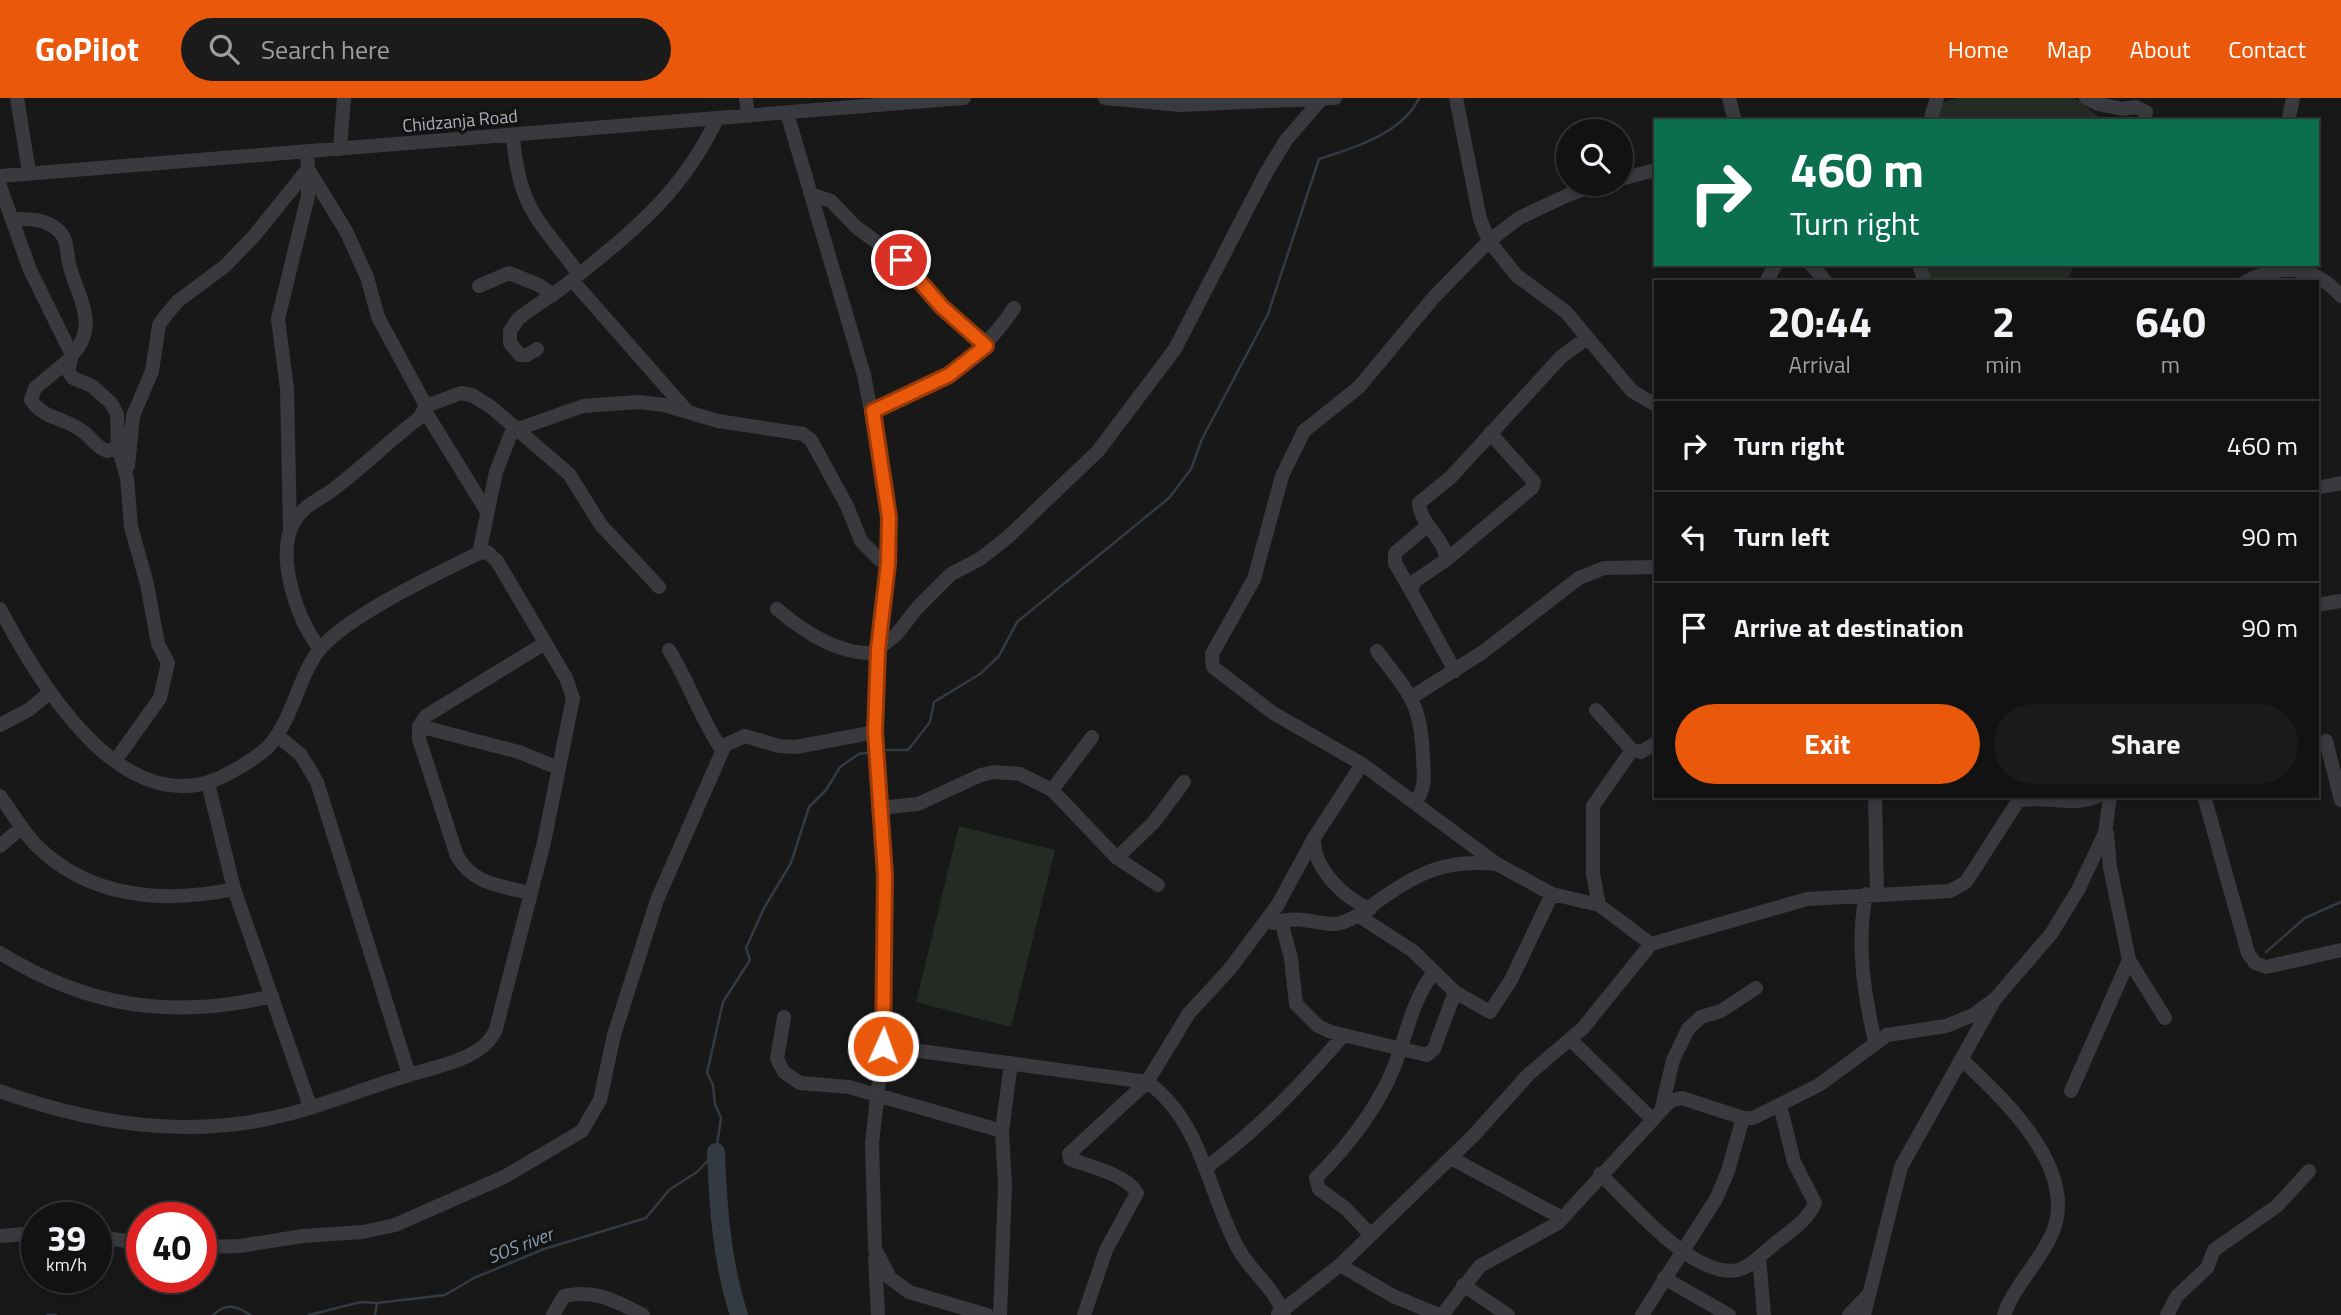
<!DOCTYPE html>
<style>
body{margin:0;font-family:"Titillium Web",sans-serif;background:#1b1b1c;color:#f1f3f6;height:100vh;display:flex;flex-direction:column;font-size:26px;white-space:nowrap}
*{box-sizing:border-box;margin:0}
p{font-size:23px;color:#9c9ea0}
.icon{flex:none;width:38px;height:38px;fill:none;stroke:currentColor;stroke-width:2;stroke-linecap:round;stroke-linejoin:round}
.map{position:relative;flex:1;overflow:hidden}
.drawer{position:absolute;left:1654px;top:182px;width:665px;height:518px;display:flex;flex-direction:column;background:#121213;border-radius:0px;box-shadow:0 4px 10px #0003,0 0 0 2px #313233}
.drawer>*{flex:none}
.top-card{position:absolute;left:1654px;top:21px;width:665px;height:147px;border-radius:0px;box-shadow:0 4px 10px #0003,0 0 0 2px #313233;background:#0b6e4f;color:#fff;overflow:hidden}
.buttons{position:absolute;left:1556px;top:21px;display:grid;gap:14px}
.buttons a{display:grid;place-items:center;width:77px;height:77px;border-radius:50%;background:#121213;box-shadow:0 4px 10px #0003,0 0 0 2px #313233;font-size:35px}
.speed{position:absolute;left:21px;top:1104px;display:flex;gap:14px;font-size:35px;font-weight:700;text-align:center}
.speed>*{display:grid;place-content:center;width:91px;height:91px;border-radius:50%;background:#121213;box-shadow:0 4px 10px #0003,0 0 0 2px #313233;line-height:1}
.speed small{font-size:18px;font-weight:400}
.speed .limit{border:10px solid #d22;background:#fff;color:#111}
.pin{position:absolute;display:grid;place-items:center;width:60px;height:60px;color:#fff;margin:-30px;border:4px solid #fff;border-radius:50%;box-shadow:0 2px 7px #0007}
.me{position:absolute;width:77px;margin:-38px;rotate:2deg;stroke-linejoin:round;filter:drop-shadow(0 0 5px #0008)}
.turn{display:flex;align-items:center;gap:24px;height:147px;padding:0 21px;font-size:32px}
.turn .icon{width:91px;height:91px;stroke-width:2.5}
.turn b{display:block;font-size:49px;line-height:60px}
.eta{display:flex;justify-content:space-evenly;align-items:center;height:119px;text-align:center}
.eta b{font-size:42px;font-weight:700;line-height:49px}
.button{display:flex;gap:14px;margin-top:auto;padding:14px 21px}
.button a{flex:1;height:80px;border-radius:42px;background:#ea580c;color:#fff;font-size:28px;font-weight:700;line-height:80px;text-align:center}
.button a+a{background:#1b1b1c;color:#f1f3f6}
ul{padding:0;list-style:none}
li{display:flex;align-items:center;gap:21px;height:91px;padding:0 21px;border-top:2px solid #313233}
li div{flex:1}
li b{display:block;font-size:26px}
li em{font-style:normal}
header{display:flex;align-items:center;gap:42px;box-sizing:border-box;height:98px;padding:0 35px;background:#ea580c;color:#fff}
header strong{font-size:33px}
nav{display:flex;gap:38px;margin-inline-start:auto;font-size:24px}
.search{width:490px;height:63px;background:#1b1b1c;display:flex;align-items:center;gap:18px;box-sizing:border-box;padding:0 24px;border-radius:38px;color:#9c9ea0;font-size:26px}
.map>svg:first-child{display:block}
.green{fill:#242b25}
.lines{fill:none;stroke-linecap:round;stroke-linejoin:round}
.stream{stroke:#333a41;stroke-width:2.5}
.river{stroke:#333a41;stroke-width:18}
.minor{stroke:#393a3e;stroke-width:14}
.route-casing{stroke:#983908;stroke-width:18}
.route{stroke:#ea580c;stroke-width:12}
.labels{text-anchor:middle;stroke-width:7;stroke-linejoin:round;paint-order:stroke}
.street-label{font-size:18px;fill:#acafb8;stroke:#131314}
.water-label{font-size:19px;font-style:italic;fill:#879cae;stroke:#131314}
</style>
<header>
<strong>GoPilot</strong>
<div class="search"><svg class="icon" aria-label="search" viewBox="0 0 24 24"><circle cx="10" cy="10" r="6"/><path d="M15 15l6 6"/></svg>Search here</div>
<nav><a>Home</a><a>Map</a><a>About</a><a>Contact</a></nav>
</header>
<div class="map">
<svg width="2341" height="1217" viewBox="0 0 2341 1217">
<rect width="100%" height="100%" fill="#181819"/>
<path class="green" d="M1957,0h118l29,23h-168l3,-17z
M1926,166h148l-7,18h-138z
M959,728l96,24 -44,177 -95,-25z"/>
<g class="lines">
<path class="stream" d="M887,652h21l22,-28 4,-20 46,-28 19,-18 18,-34 152,-124 22,-29 11,-30 66,-125 51,-155c35,-11 84,-26 100,-61
M2266,854l39,-34 36,-16
M47,1217h9
M213,1217c13,-12 23,-10 37,0
M309,1217l52,-13 16,1 68,-8 29,-17 70,-29 102,-31 23,-28 28,-18 19,-20 5,-34 -6,-14 -2,-19 -6,-12 16,-71 27,-42 -4,-12 18,-40 27,-45 18,-56 17,-17 14,-23 19,-13 13,-2
M375,1217l2,-12"/>
<path class="river" d="M716,1054c2,55 6,111 23,163"/>
<path class="minor" d="M17,0l12,74
M746,0l2,18
M1105,0l75,7 155,-7
M1456,0l24,121 9,22 27,34 50,37 66,79 24,14
M1729,0l6,23
M2086,0l12,6 24,5 14,-2 10,5 -2,9
M787,15l77,262 24,123 1,55 -11,96 -3,83 10,143 -2,171 -11,97 3,106 15,29 19,14 78,23
M1930,23l7,-23
M2288,23l5,-23
M513,38c6,73 25,83 66,138
M340,51l4,-51
M307,54l1,17 38,62 21,46 11,40 48,89 -7,12c-30,23 -57,50 -88,73 -13,9 -29,16 -37,31 -19,33 3,99 26,127
M0,78l964,-78
M1620,81l36,-9
M1601,86l-31,10 -51,24 -30,23 -55,56 -75,90 -55,44 -22,45 -28,103 -42,75 1,13 60,46 89,51 135,100 55,30 47,11 52,39 156,-45 143,-8 16,-9 52,-81c27,-7 54,7 80,-5
M0,88l30,84 42,85 -4,16 5,7 19,8 19,17 6,11 1,33 9,31 4,49 16,57 11,60 10,19 -8,35 -45,63
M813,97l18,6 25,26 45,33 41,47 44,39
M12,121c17,0 33,-1 47,12 10,10 7,23 11,36 8,31 30,58 2,88
M1811,166l15,18
M1919,166l6,18
M572,182l116,132
M1766,184l10,-18
M2245,184c37,-19 68,-17 96,14
M479,188l30,-13 30,12 14,10
M537,251l-10,6h-7l-10,-12v-12l8,-12c17,-14 36,-24 53,-38 63,-51 110,-87 146,-162
M70,261l-35,29 -4,12c13,20 37,18 54,33 8,7 11,14 22,18l11,-4
M426,308l35,-13 11,2 19,12 78,67 32,51 58,62
M425,313l61,99 1,5 -8,38
M873,313c61,-26 103,-46 141,-103
M518,331l65,-23 56,-4 25,3 54,16 85,13 8,6 36,66 14,35 18,18 9,4
M128,368l5,-50 19,-45 7,-46 7,-10 12,-14 47,-35 29,-30 54,-67
M2317,390l24,-5
M487,417l9,-43 18,-46
M290,431l-3,-140 -9,-70 30,-123v-24
M1446,462l86,-72 2,-6 -44,-49
M1411,493l-16,-28v-10l32,-27
M2317,507l24,-4
M0,511c40,76 129,225 233,162 12,-7 25,-14 35,-24 25,-27 31,-73 52,-98 30,-35 117,-75 159,-96l8,-1 10,9 69,117 7,20 -29,144 -48,187c-12,30 -59,37 -87,46 -48,14 -97,36 -147,45 -90,17 -178,1 -262,-29
M777,511c28,24 64,47 101,44
M878,551l18,-14 21,-27 34,-34 29,-15 28,-22 90,-86 77,-102 91,-176 20,-33 34,-39
M669,552c20,32 31,68 53,100
M1377,553c33,44 44,51 46,108 1,17 3,29 -7,42
M1455,573l-44,-80 4,-10 31,-21c0,-21 -26,-35 -27,-57l32,-26 110,-120 26,-19
M1412,599l71,-45 96,-74 25,-10 52,-1
M1596,612l36,40 9,2 15,-9
M0,627l30,-16 20,-17
M419,628l100,26 39,16
M278,638l23,19 16,27 92,293
M2326,643l15,59
M208,685l26,106 76,217
M1052,692l40,-53
M0,698c12,16 21,33 35,48 53,54 128,60 199,45
M1875,698l2,98
M2204,698l44,157 7,10 11,4 75,-17
M879,710l39,-4 63,-29 13,-3 26,2 32,16 65,68 41,27
M2107,735l3,34 19,93 36,58
M1314,742c0,29 30,58 56,69
M0,748l21,-18
M1117,760l37,-36 30,-40
M529,795c-30,-8 -55,-8 -72,-37l-38,-117v-13l7,-10 119,-73
M1866,796c-10,50 -2,99 9,148
M1599,807l-6,-31v-68l39,-56
M1359,818l54,35 42,41 35,20 21,-32 41,-86
M1281,823l10,37 5,46 22,22 13,6 96,23 7,-6 21,-57
M1273,825c31,-10 48,5 68,0 15,-5 25,-13 37,-22 41,-29 68,-42 119,-37
M0,855c87,54 172,67 272,43
M784,919l-7,42 7,13 16,11 49,4 153,44
M1571,942l81,79
M883,948l264,36c56,39 61,113 92,168 14,24 34,36 45,65
M1961,961c42,39 121,112 90,177 -13,28 -37,50 -47,79
M2071,993l58,-131
M1662,1009l11,-47 15,-31 13,-12 20,-6 35,-23
M1451,1060l111,60
M1207,1069c51,-37 94,-83 136,-131
M1600,1076c31,29 93,105 138,96 13,-3 25,-17 35,-25 13,-11 36,-25 42,-42l-21,-41 -14,-57
M1371,1137l-26,-27 -26,-19 -3,-11c32,-32 61,-69 78,-111 13,-33 18,-67 40,-95
M0,1138l37,-3
M96,1139l46,6
M201,1149l39,-1 63,-10 60,-4 32,-7 109,-48 78,-46 18,-31 14,-65 43,-135 68,-155 20,-9 34,10 17,1 79,-15
M875,1159l3,58
M1759,1159l5,58
M1340,1167l53,31 46,19
M1664,1180l65,37
M1463,1187l45,30
M1278,1216l62,-49 134,-130 54,-60 55,-47 68,-84
M553,1217l11,-19c32,-7 52,5 79,19
M1000,1217l5,-129 -3,-55 9,-68
M1084,1217l22,-65 31,-57c-11,-19 -47,-26 -67,-34l-1,-5 78,-72 42,-69 40,-43 48,-64 37,-68 48,-74
M1442,1217l38,-49 78,-43 112,-122 12,-3 61,20h10l66,-33 68,-50 59,-9 27,-11 22,-16
M1642,1217l74,-116 12,-28 15,-53
M1849,1217l18,-19
M1864,1217l37,-148 94,-168 56,-65 27,-44 27,-57 5,-37
M2167,1217l10,-19 30,-28 7,-18 63,-44 32,-35"/>
</g>
<g class="lines">
<g class="route-casing">
<path id="route" d="M883,948l2,-171 -10,-143 3,-83 10,-85 1,-47 -16,-106 76,-36 37,-29 -44,-39 -41,-47"/>
</g>
<use href="#route" class="route"/>
</g>
<g class="labels">
<g class="street-label">
<text transform="translate(460 23) rotate(-5)" y="6">Chidzanja Road</text>
</g>
<g class="water-label">
<text transform="translate(520 1147) rotate(-21)" y="7">SOS river</text>
</g>
</g>
</svg>
<div class="buttons">
<a><svg class="icon" aria-label="search" viewBox="0 0 24 24"><circle cx="10" cy="10" r="6"/><path d="M15 15l6 6"/></svg></a>
</div>
<div class="speed"><div>39<small>km/h</small></div><div class="limit">40</div></div>
<div class="pin" style="left:901px;top:162px;background:#d93025"><svg class="icon" aria-label="arrive" viewBox="0 0 24 24"><path d="M6 21V4h12l-3 4 3 4H6"/></svg></div>
<svg class="me" style="left:883px;top:948px" viewBox="-20 -20 40 40"><circle r="17" fill="#ea580c" stroke="#fff" stroke-width="3"/><path d="M0-11L8 9 0 5-8 9z" fill="#fff"/></svg>
<div class="top-card">
<div class="turn"><svg class="icon" aria-label="right" viewBox="0 0 24 24"><path d="M7 20v-9h11M14 6l5 5-5 5"/></svg><div><b>460 m</b>Turn right</div></div>
</div>
<section class="drawer">
<div class="eta">
<div><b>20:44</b><p>Arrival</p></div>
<div><b>2</b><p>min</p></div>
<div><b>640</b><p>m</p></div>
</div>
<ul>
<li><svg class="icon" aria-label="right" viewBox="0 0 24 24"><path d="M7 20v-9h11M14 6l5 5-5 5"/></svg><div><b>Turn right</b></div><em>460 m</em></li>
<li><svg class="icon" aria-label="left" viewBox="0 0 24 24"><path d="M17 20v-9H6M10 6l-5 5 5 5"/></svg><div><b>Turn left</b></div><em>90 m</em></li>
<li><svg class="icon" aria-label="arrive" viewBox="0 0 24 24"><path d="M6 21V4h12l-3 4 3 4H6"/></svg><div><b>Arrive at destination</b></div><em>90 m</em></li>
</ul>
<div class="button"><a>Exit</a><a>Share</a></div>
</section>
</div>
